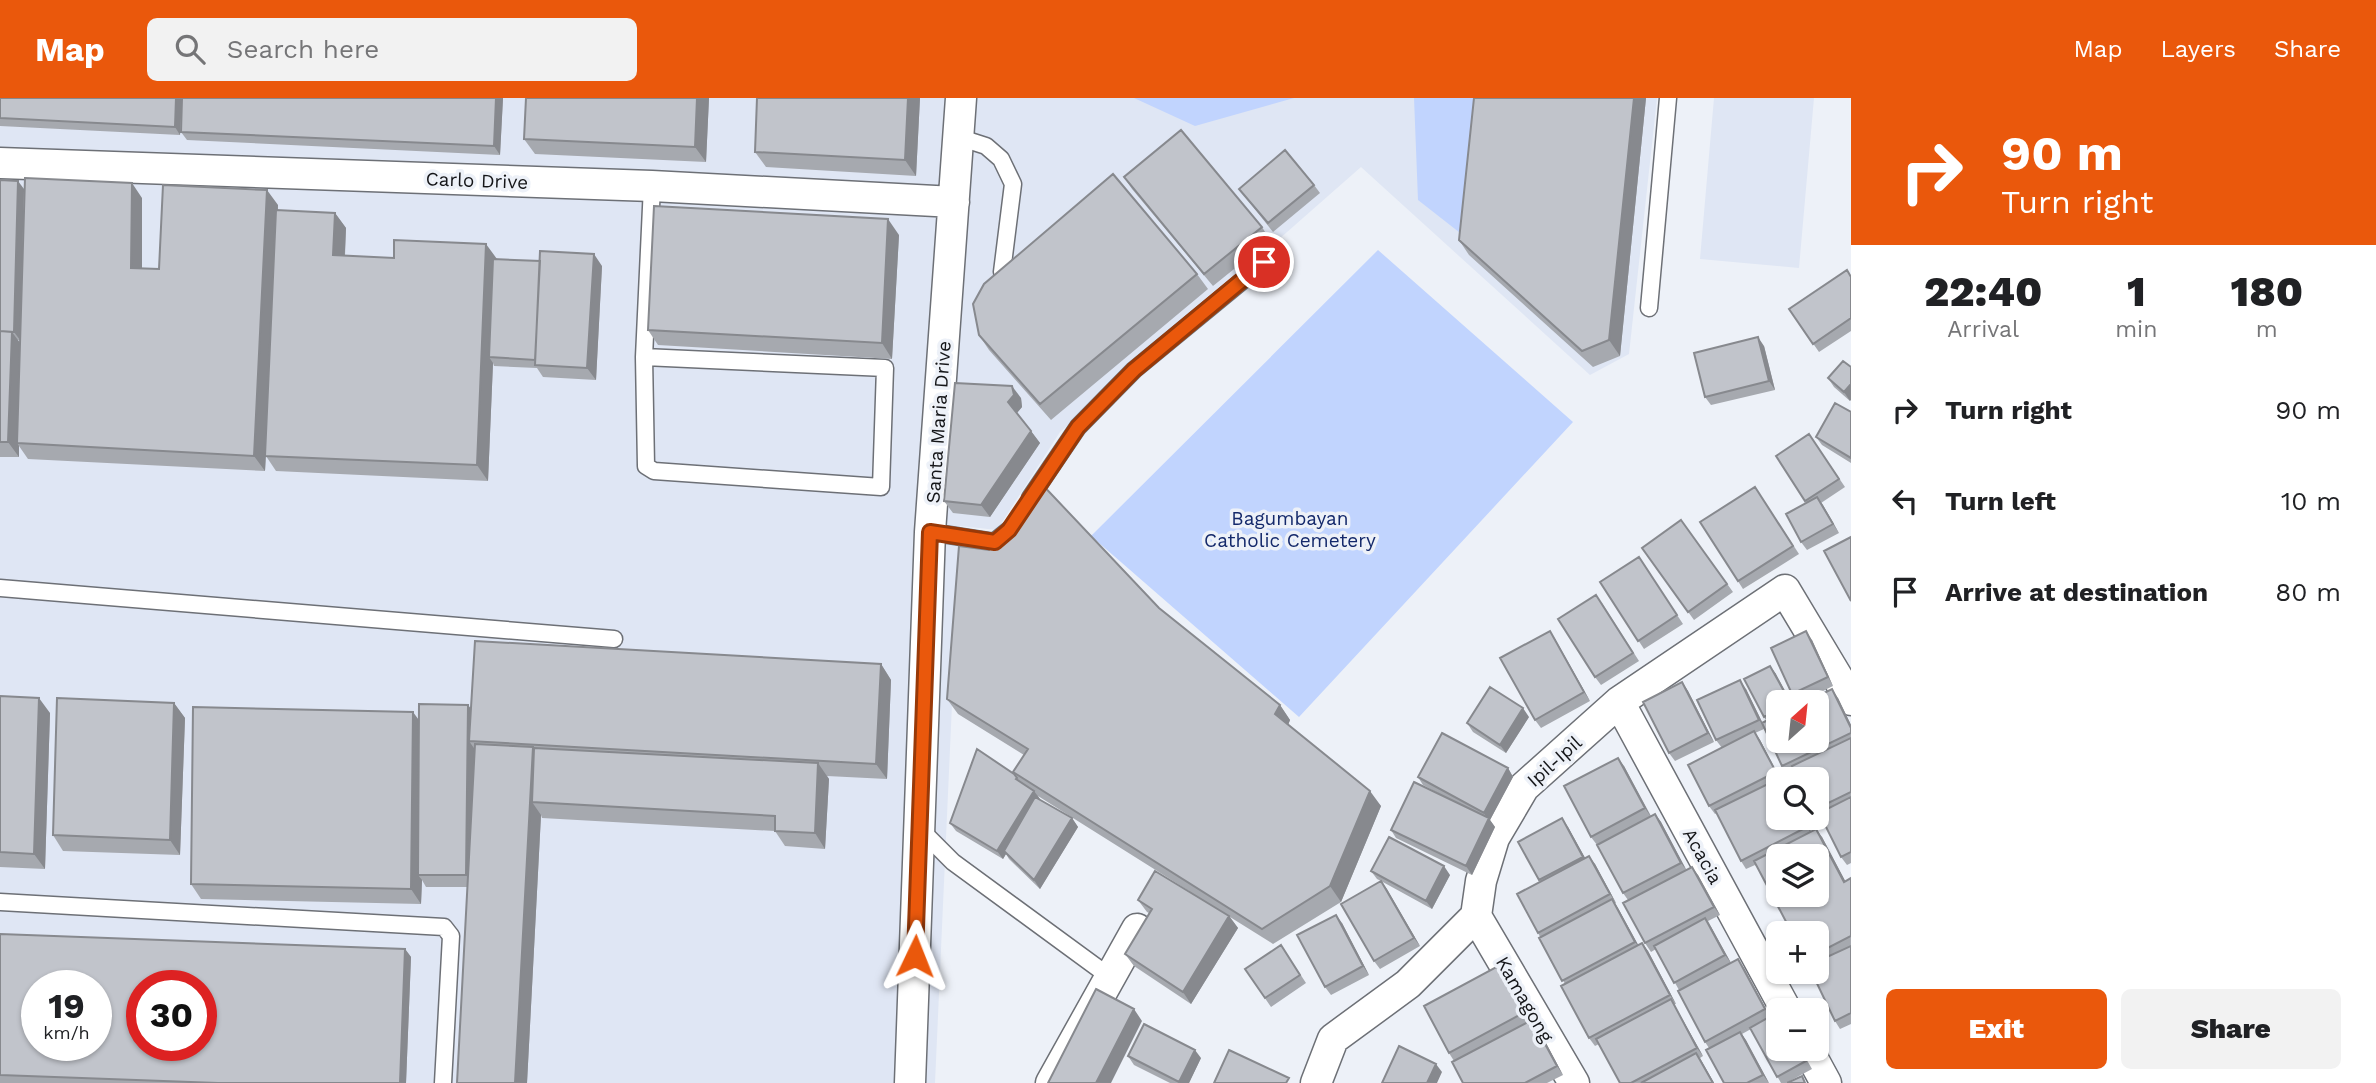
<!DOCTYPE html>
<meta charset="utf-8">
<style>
body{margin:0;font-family:"Work Sans",sans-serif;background:#f2f2f2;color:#202124;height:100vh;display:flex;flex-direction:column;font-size:26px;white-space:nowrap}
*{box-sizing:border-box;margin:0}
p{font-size:23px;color:#757577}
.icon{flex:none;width:38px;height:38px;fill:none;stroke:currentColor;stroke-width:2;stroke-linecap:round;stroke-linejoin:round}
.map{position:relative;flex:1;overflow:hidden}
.details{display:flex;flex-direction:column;background:#fff;width:525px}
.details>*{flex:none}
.banner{background:#ea580c;color:#fff;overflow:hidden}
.needle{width:46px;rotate:27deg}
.fabs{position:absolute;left:1766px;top:592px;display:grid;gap:14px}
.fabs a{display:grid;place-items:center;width:63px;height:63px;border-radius:10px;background:#fff;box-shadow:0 2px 5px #0004;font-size:35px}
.speed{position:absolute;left:21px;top:872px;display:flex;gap:14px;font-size:35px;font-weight:700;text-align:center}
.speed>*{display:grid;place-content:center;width:91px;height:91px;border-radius:50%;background:#fff;box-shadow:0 2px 5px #0004;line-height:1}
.speed small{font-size:18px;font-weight:400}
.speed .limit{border:10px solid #d22;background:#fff;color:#111}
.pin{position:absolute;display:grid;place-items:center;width:60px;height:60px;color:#fff;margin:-30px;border:4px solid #fff;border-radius:50%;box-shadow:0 2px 7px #0007}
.me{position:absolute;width:77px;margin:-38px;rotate:2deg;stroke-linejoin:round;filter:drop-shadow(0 0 5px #0008)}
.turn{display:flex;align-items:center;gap:24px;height:147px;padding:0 35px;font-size:32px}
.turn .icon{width:91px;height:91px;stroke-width:2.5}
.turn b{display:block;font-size:49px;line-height:60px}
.eta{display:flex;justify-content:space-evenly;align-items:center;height:119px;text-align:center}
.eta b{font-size:42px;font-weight:800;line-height:49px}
.cta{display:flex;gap:14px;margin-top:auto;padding:14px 35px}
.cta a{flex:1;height:80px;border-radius:10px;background:#ea580c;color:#fff;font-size:28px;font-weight:800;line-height:80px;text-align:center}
.cta a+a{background:#f2f2f2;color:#202124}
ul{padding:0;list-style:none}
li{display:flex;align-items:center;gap:21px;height:91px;padding:0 35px}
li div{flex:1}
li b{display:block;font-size:26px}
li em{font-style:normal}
header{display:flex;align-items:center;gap:42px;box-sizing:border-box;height:98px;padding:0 35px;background:#ea580c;color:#fff}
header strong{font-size:33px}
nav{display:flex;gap:38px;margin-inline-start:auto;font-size:24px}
.search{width:490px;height:63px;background:#f2f2f2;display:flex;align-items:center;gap:18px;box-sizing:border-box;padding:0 24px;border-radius:10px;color:#757577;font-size:26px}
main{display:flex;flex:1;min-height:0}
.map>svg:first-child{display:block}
.built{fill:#dfe6f4;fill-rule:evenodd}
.green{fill:#c1d4fe}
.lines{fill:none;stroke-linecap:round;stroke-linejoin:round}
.service-casing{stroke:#6d7076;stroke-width:19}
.minor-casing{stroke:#6d7076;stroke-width:33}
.service{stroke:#fff;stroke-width:16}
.minor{stroke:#fff;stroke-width:30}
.wall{fill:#a6a9af}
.shaded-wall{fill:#87898e}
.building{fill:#c1c4cb;stroke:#87898e;stroke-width:2;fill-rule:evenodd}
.route-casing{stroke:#983908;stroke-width:18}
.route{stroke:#ea580c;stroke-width:12}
.labels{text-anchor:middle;stroke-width:7;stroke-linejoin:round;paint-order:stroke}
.street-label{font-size:19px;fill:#141518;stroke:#edf1f8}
.park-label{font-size:19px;fill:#14296b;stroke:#edf1f8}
</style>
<header>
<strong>Map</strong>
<div class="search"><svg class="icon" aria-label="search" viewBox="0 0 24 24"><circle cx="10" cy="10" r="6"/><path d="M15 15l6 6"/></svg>Search here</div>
<nav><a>Map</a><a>Layers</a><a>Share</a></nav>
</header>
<main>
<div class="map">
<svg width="1851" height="985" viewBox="0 0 1851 985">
<rect width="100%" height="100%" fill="#edf1f8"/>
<path class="built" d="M0,0h1657l-28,256 -39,21 -229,-208 -301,265 -63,98 -37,-4 -25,557h-935zM37,887h59v60h-59zM142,887h59v60h-59z
M1714,0h100l-15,170 -99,-9z"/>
<path class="green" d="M1134,0h160l-99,28z
M1414,0h63l-13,138 -46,-36z
M1378,152l195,172 -274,295 -208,-181z"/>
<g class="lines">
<g class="service-casing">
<path id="service" d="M958,39l28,9 15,13 12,25 -11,88
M1649,210l19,-210
M644,259l241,11 -4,119 -227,-16 -8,-5 -2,-109 8,-171
M1030,400l48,-71 56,-57 130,-107
M930,434l64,10 16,-13
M0,490l614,51
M920,731l33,33 157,115
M0,804l444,25 7,9 -8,147"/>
</g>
<g class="minor-casing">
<path id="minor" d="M0,65l652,23 302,16
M1619,604l167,308
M1476,818l98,167
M1807,950l19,35
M910,985l20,-551 31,-434
M1051,985l86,-154
M1316,985l17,-44 75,-55 68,-68 5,-35 13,-43 30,-51 95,-85 166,-112 66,110"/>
</g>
<use href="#service" class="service"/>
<use href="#minor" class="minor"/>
</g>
<path class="wall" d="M0,0h182l-2,37 -180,-9z
M182,0h321l-3,57 -313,-15 -6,-8z
M526,0h183l-3,64 -171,-8 -11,-15z
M920,0l-4,78 -150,-9 -11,-15z
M1474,0h172l-26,258 -27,11 -124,-112 -10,-15z
M1124,79l138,50 8,13 -57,46 -81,-97z
M0,82l24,9 -4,151h-2l2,3 122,-145v70l17,1 119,-64v5l57,3 11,15 -1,28 49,2 103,1 105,7 -6,114 -53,-3 -6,-9 -43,-2 -1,-3 -5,118 -212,-10 -10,-15 -1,15 -237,-12 -9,-13v11h-19z
M1314,87l6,8 -47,39 -34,-43z
M899,137l-7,124 -234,-14 -10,-15z
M1197,176l11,15 -157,131 -62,-70 -10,-15z
M1851,178v55l-32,21 -30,-43z
M1764,248l11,44 -64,15 -6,-8z
M1843,263l7,40 -16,-14 -6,-9z
M1021,300l1,9 -5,6 23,30 -50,74 -37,-4 -9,-12z
M1851,314v51l-29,-18 -6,-8z
M1809,336l36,53 -24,16 18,30 -32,17 -6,-8 6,-39 -31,-47z
M1755,389l44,67 -56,35 -43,-67z
M1681,422l52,72 -39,28 -52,-72z
M1639,459l44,67 -39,25 -44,-67z
M1602,505l37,58 -38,24 -6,-8z
M1159,510l121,97 10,15 -2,5 93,81 -40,96 -68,42 -43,-27 8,11 -47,76 -57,-38 -9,-12 24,-41 -2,-1 -9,-12 51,-9 -151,-95 2,4 32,18 6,9 -38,62 -31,-30 -3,-5 -3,5 -47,-28 -6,-8 64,-49 10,-19 -66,-41 -11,-15z
M1555,541l35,62 -49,27 -6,-8z
M1812,542l21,46 -33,16h-3l-5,-8z
M881,566l10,16 -4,99 -60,-3 2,3 -4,70 -40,-3 -10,-15 -233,-13 -1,-3 -14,268h-70l11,-196h-42l-4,-7 -1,24 -220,-5 -10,-15 228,-163 49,-16 3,4z
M1770,568l6,8 2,28v38l60,-42 13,27v138l-4,2 -6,-8 -20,-39 -3,1 -2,-3v-37l-22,-8 -6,3 -6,-8 -18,-37 -9,4 5,7 20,38 4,1h-6v38h26l7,14 11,6 23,44 6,-3v146l-11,5 -5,-8 -19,-50v-38l-61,-68 -9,4 -5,-8 -24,-48 -2,1 -6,-8 13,-58 -6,-8 30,-51 16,33 4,-2 -2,-3z
M1682,584l6,9 26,51 -39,19 -6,-8z
M0,598l50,17 -5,156 -45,-2z
M174,605l11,15 -5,137 -117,-4 -10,-16z
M1529,619l-23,36 -33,-21 -6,-9z
M1624,668l27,50 4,-2 6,8 25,48 12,5 22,40 -12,6 23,42 13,5 26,49 30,31 12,21 -26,14h-5l-30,-54 -9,5 27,49h-45l-15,-35 -4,-6 -26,-52 -23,-41 -5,3 -6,-9 -17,-43 -5,-7 -26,-48 -6,-8z
M1508,670l5,9 -23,43 5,7 -23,48 -76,-37 -5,-8 49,-36 -17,-9 -5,-8z
M1568,729l17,31 10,6 21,39h-1l23,42 4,-2 6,8 28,53h-2l29,52 -3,2 14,25h-94l-21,-39 -4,2 -6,-8 -24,-54 -27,-51 2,-51 -22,-40z
M1371,773l79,4 -18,34 -51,-28 39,65 -40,23 -6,-8 7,-80 -4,-2z
M1342,825l27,52 -38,20 -6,-8z
M0,836l405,15 6,8 -5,126h-406z
M1281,847l25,38 -35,24 -26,-38z
M1500,867l6,9 25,46h1l6,8 25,47 -16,8h-84l-9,-22 -5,-8z
M1128,958l73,2 -12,25h-19l-36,-18z"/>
<path class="shaded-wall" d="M176,0h6l-2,37 -5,-8z
M496,0h7l-3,57 -6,-9z
M697,0h12l-3,64 -11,-15z
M908,0h12l-4,78 -11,-16z
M1634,0h12l-26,258 -11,-16z
M18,83l6,8 -4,151 -6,-8z
M132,85l10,15v85l-11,-15z
M267,92l11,15 -13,266 -11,-15z
M335,115l11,15 -2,43 -11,-16z
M888,121l11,16 -7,124 -10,-16z
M486,146l11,15 -8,98 4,6 -5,118 -11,-16z
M594,156l8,12 -6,114 -9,-12z
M12,234l11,15 -6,96 2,3v11l-11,-15z
M1758,239l6,9 11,44 -6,-9z
M1851,286v16l-1,1 -6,-9z
M1012,288l9,12 1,9 -6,7 -8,-12z
M1031,333l9,12 -50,74 -9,-12z
M1817,399l6,8 16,28 -6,-9z
M1550,533l5,8 35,62 -6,-9z
M1806,533l6,9 21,46 -5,-9z
M881,566l10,16 -4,99 -11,-15z
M1770,568l6,8 15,28h-1z
M1740,582l6,9 19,39 -6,-8z
M1682,584l6,9 26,51 -6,-9z
M1832,591l6,9 13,27v3z
M39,600l11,15 -5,156 -11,-15z
M174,605l11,15 -5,137 -10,-15z
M468,607l9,12 -8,24 7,10 -1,136 -9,-12z
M1280,607l10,15 -4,10 -11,-16z
M1523,610l6,9 -23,36 -6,-8z
M413,614l11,15 -6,148 4,5 -1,24 -10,-15z
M1754,633l6,9 20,39 -4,-7z
M533,649l11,15 -12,40 9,13 -14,268h-12z
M1618,660l6,8 27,51 -6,-9z
M818,665l11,16 -4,70 -10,-16z
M1508,670l5,9 -23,43 5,7 -23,48 -6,-9 22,-46 -4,-7z
M1034,693l6,8 -36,52 2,3 -3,5 -6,-8z
M1370,693l11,15 -40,96 -11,-16z
M1655,716l6,8 26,49 -6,-8z
M1802,719h2l9,19 -6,-9z
M1072,720l6,9 -38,62 -6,-9z
M1562,720l6,9 21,38 -6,-8z
M1816,731l6,8 28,53 -6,-8z
M1589,758l6,8 21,39 -6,-9z
M1444,768l6,9 -18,34 -6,-8z
M1692,769l6,8 22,40 -6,-8z
M1381,783l6,8 33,57 -6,-8z
M1612,801l6,9 23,42 -6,-8z
M1336,817l6,8 27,52 -6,-9z
M1229,818l9,12 -47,76 -8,-12z
M1705,820l6,9 20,36 -6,-8z
M1642,845l6,8 28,53 -6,-9z
M405,851l6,8 -5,126h-6z
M1738,861l6,9 27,50 -6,-9z
M1500,867l6,9 25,47 -6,-9z
M1671,901l5,9 27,48 -6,-8z
M1134,911l8,12 -31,62h-15z
M1532,922l6,8 25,47 -6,-9z
M1740,934l6,8 23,43 -6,-8z
M1195,952l6,8 -12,25h-9l-1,-1z
M1696,955l6,9 12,21h-1z
M1436,966l6,8 -5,11h-10z"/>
<path class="building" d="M0,0h176l-1,29 -175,-9z
M182,0h314l-2,48 -313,-14z
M526,0h171l-2,49 -171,-8z
M757,0h151l-3,62 -150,-8z
M1474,0h160l-25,242 -27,11 -123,-111z
M1181,32l81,97 -58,47 -80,-97z
M1285,52l29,35 -46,38 -29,-34z
M1113,76l84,100 -157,130 -61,-69 -6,-31 11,-20z
M25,80l107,5 -1,85 28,1 4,-84 104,5 -13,266 -237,-13z
M0,82l18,1 -4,151 -14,-1z
M654,108l234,13 -6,124 -234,-13z
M276,112l59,3 -2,42 61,3v-18l92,4 -9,221 -212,-9z
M540,153l54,3 -7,114 -52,-3z
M493,161l47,2 -5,99 -46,-3z
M1847,172l4,7v41l-38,26 -24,-35z
M0,233l12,1 -4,110h-8z
M1758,239l11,44 -64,16 -11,-44z
M1843,263l8,6v17l-7,8 -16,-14z
M955,285l57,3 2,9 -6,7 23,29 -50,74 -37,-4z
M1835,305l16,9v46l-35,-21z
M1809,336l30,45 -34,22 -29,-45z
M1037,381l122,129 121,97 -5,9 95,77 -40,95 -68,43 -249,-157 15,-23 -81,-50 12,-153 30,4z
M1755,389l38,59 -55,35 -38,-59z
M1817,399l16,27 -32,18 -15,-28z
M1681,422l46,64 -39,28 -46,-64z
M1851,439v64l-27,-50z
M1639,459l38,58 -39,26 -38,-59z
M1596,497l37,58 -38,24 -37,-58z
M1550,533l34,61 -49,28 -35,-62z
M1806,533l22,46 -36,17 -21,-46z
M475,543l406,23 -5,100 -407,-23z
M1770,568l20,36h-12v8l-14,7 -20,-38z
M1740,582l19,40 -43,20 -19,-40z
M1682,584l26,51 -39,20 -26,-51z
M1490,589l33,21 -23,37 -33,-22z
M1832,591l19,39v5l-69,33 -20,-43 16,-8v25h38v-38h-10z
M0,598l39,2 -5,156 -34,-2z
M57,600l117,5 -4,137 -117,-5z
M419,606l49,1 -2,170h-48z
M193,609l220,5 -2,177 -220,-5z
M1754,633l22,41 -67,34 -21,-41z
M1442,635l66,35 -24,45 -66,-36z
M1851,640v54l-35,17v-30h-18l-6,-13z
M475,646l58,3 -18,336h-58z
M534,650l284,15 -3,70 -40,-2v-15l-243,-14z
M977,651l37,25 3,4 -1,1 18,12 -37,60 -47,-28z
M1618,660l27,50 -54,29 -27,-51z
M1778,681v38h24l5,10 -66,34 -26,-51z
M1414,684l75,36 -23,48 -75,-36z
M1035,699l37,21 -38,62 -30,-29z
M1851,699v55l-10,5 -22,-44z
M1655,716l26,49 -58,30 -26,-48z
M1562,720l21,39 -44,23 -21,-38z
M1816,731l28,53 7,-4v58l-35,18v-21h-24l-38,-72zM1778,758h38v38h-38z
M1389,739l55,29 -18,35 -55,-30z
M1589,758l21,38 -72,39 -21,-39z
M1692,769l22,40 -69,36 -22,-40z
M1155,773l74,45 -46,76 -58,-38 27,-45 -14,-9z
M1381,783l33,57 -40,23 -33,-57z
M1612,801l23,43 -73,39 -23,-43z
M1336,817l27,51 -38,21 -28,-52z
M1705,820l20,37 -51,28 -20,-37z
M0,836l405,15 -5,134h-182l-218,-8zM37,887h59v60h-59zM142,887h59v60h-59z
M1642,845l28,52 -81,43 -28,-52z
M1281,847l19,30 -35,23 -20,-29z
M1851,848v67l-16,8 -24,-50h5v-9z
M1738,861l27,50 -60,33 -27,-51z
M1500,867l25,47 -76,41 -25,-47z
M1096,891l38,20 -38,74h-48z
M1671,901l26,49 -66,35h-11l-24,-44z
M1778,914v36h21l7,13 -29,16 -27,-49z
M1532,922l25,46 -32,17h-62l-11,-21z
M1144,926l51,26 -16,32 -51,-26z
M1740,934l23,43 -16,8h-23l-18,-33z
M1399,948l37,18 -9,19h-45z
M1229,952l60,28 -3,5h-72z
M1696,955l17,30h-72z
M1802,978l3,7h-18z"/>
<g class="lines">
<g class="route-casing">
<path id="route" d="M915,858l15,-424 65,10 14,-12 69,-103 56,-57 130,-108"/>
</g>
<use href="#route" class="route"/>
</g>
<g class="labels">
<g class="street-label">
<text transform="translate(477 82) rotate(2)" y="7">Carlo Drive</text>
<text transform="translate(938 324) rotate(-86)" y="7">Santa Maria Drive</text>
<text transform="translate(1554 663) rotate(-42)" y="7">Ipil-Ipil</text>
<text transform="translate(1703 758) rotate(61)" y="7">Acacia</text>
<text transform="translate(1525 901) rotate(60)" y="7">Kamagong</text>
</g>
<g class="park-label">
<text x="1290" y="427">Bagumbayan<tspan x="1290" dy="22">Catholic Cemetery</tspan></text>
</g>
</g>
</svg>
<div class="fabs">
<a><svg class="needle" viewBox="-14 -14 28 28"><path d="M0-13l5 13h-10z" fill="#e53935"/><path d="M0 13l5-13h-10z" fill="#757577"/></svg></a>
<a><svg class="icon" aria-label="search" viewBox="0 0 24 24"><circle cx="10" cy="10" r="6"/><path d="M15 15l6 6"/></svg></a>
<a><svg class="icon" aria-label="layers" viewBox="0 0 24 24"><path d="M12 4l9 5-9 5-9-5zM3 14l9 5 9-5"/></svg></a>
<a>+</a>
<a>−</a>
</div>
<div class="speed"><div>19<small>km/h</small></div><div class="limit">30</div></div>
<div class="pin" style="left:1264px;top:164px;background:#d93025"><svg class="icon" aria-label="arrive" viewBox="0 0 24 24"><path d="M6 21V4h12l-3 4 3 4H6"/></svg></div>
<svg class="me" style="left:915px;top:858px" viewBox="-20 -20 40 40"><path d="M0-17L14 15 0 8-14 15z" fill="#ea580c" stroke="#fff" stroke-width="4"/></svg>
</div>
<section class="details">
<div class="banner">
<div class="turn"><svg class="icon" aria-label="right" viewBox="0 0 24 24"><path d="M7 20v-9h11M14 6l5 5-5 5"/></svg><div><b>90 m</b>Turn right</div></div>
</div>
<div class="eta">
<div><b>22:40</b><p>Arrival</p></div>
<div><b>1</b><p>min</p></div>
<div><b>180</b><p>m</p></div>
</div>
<ul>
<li><svg class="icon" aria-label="right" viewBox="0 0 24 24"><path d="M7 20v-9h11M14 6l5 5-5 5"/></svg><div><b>Turn right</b></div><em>90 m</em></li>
<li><svg class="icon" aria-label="left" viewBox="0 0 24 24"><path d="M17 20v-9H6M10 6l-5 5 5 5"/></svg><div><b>Turn left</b></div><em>10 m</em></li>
<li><svg class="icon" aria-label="arrive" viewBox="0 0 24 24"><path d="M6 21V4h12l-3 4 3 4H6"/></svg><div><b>Arrive at destination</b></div><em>80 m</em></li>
</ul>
<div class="cta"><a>Exit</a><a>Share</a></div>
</section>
</main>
